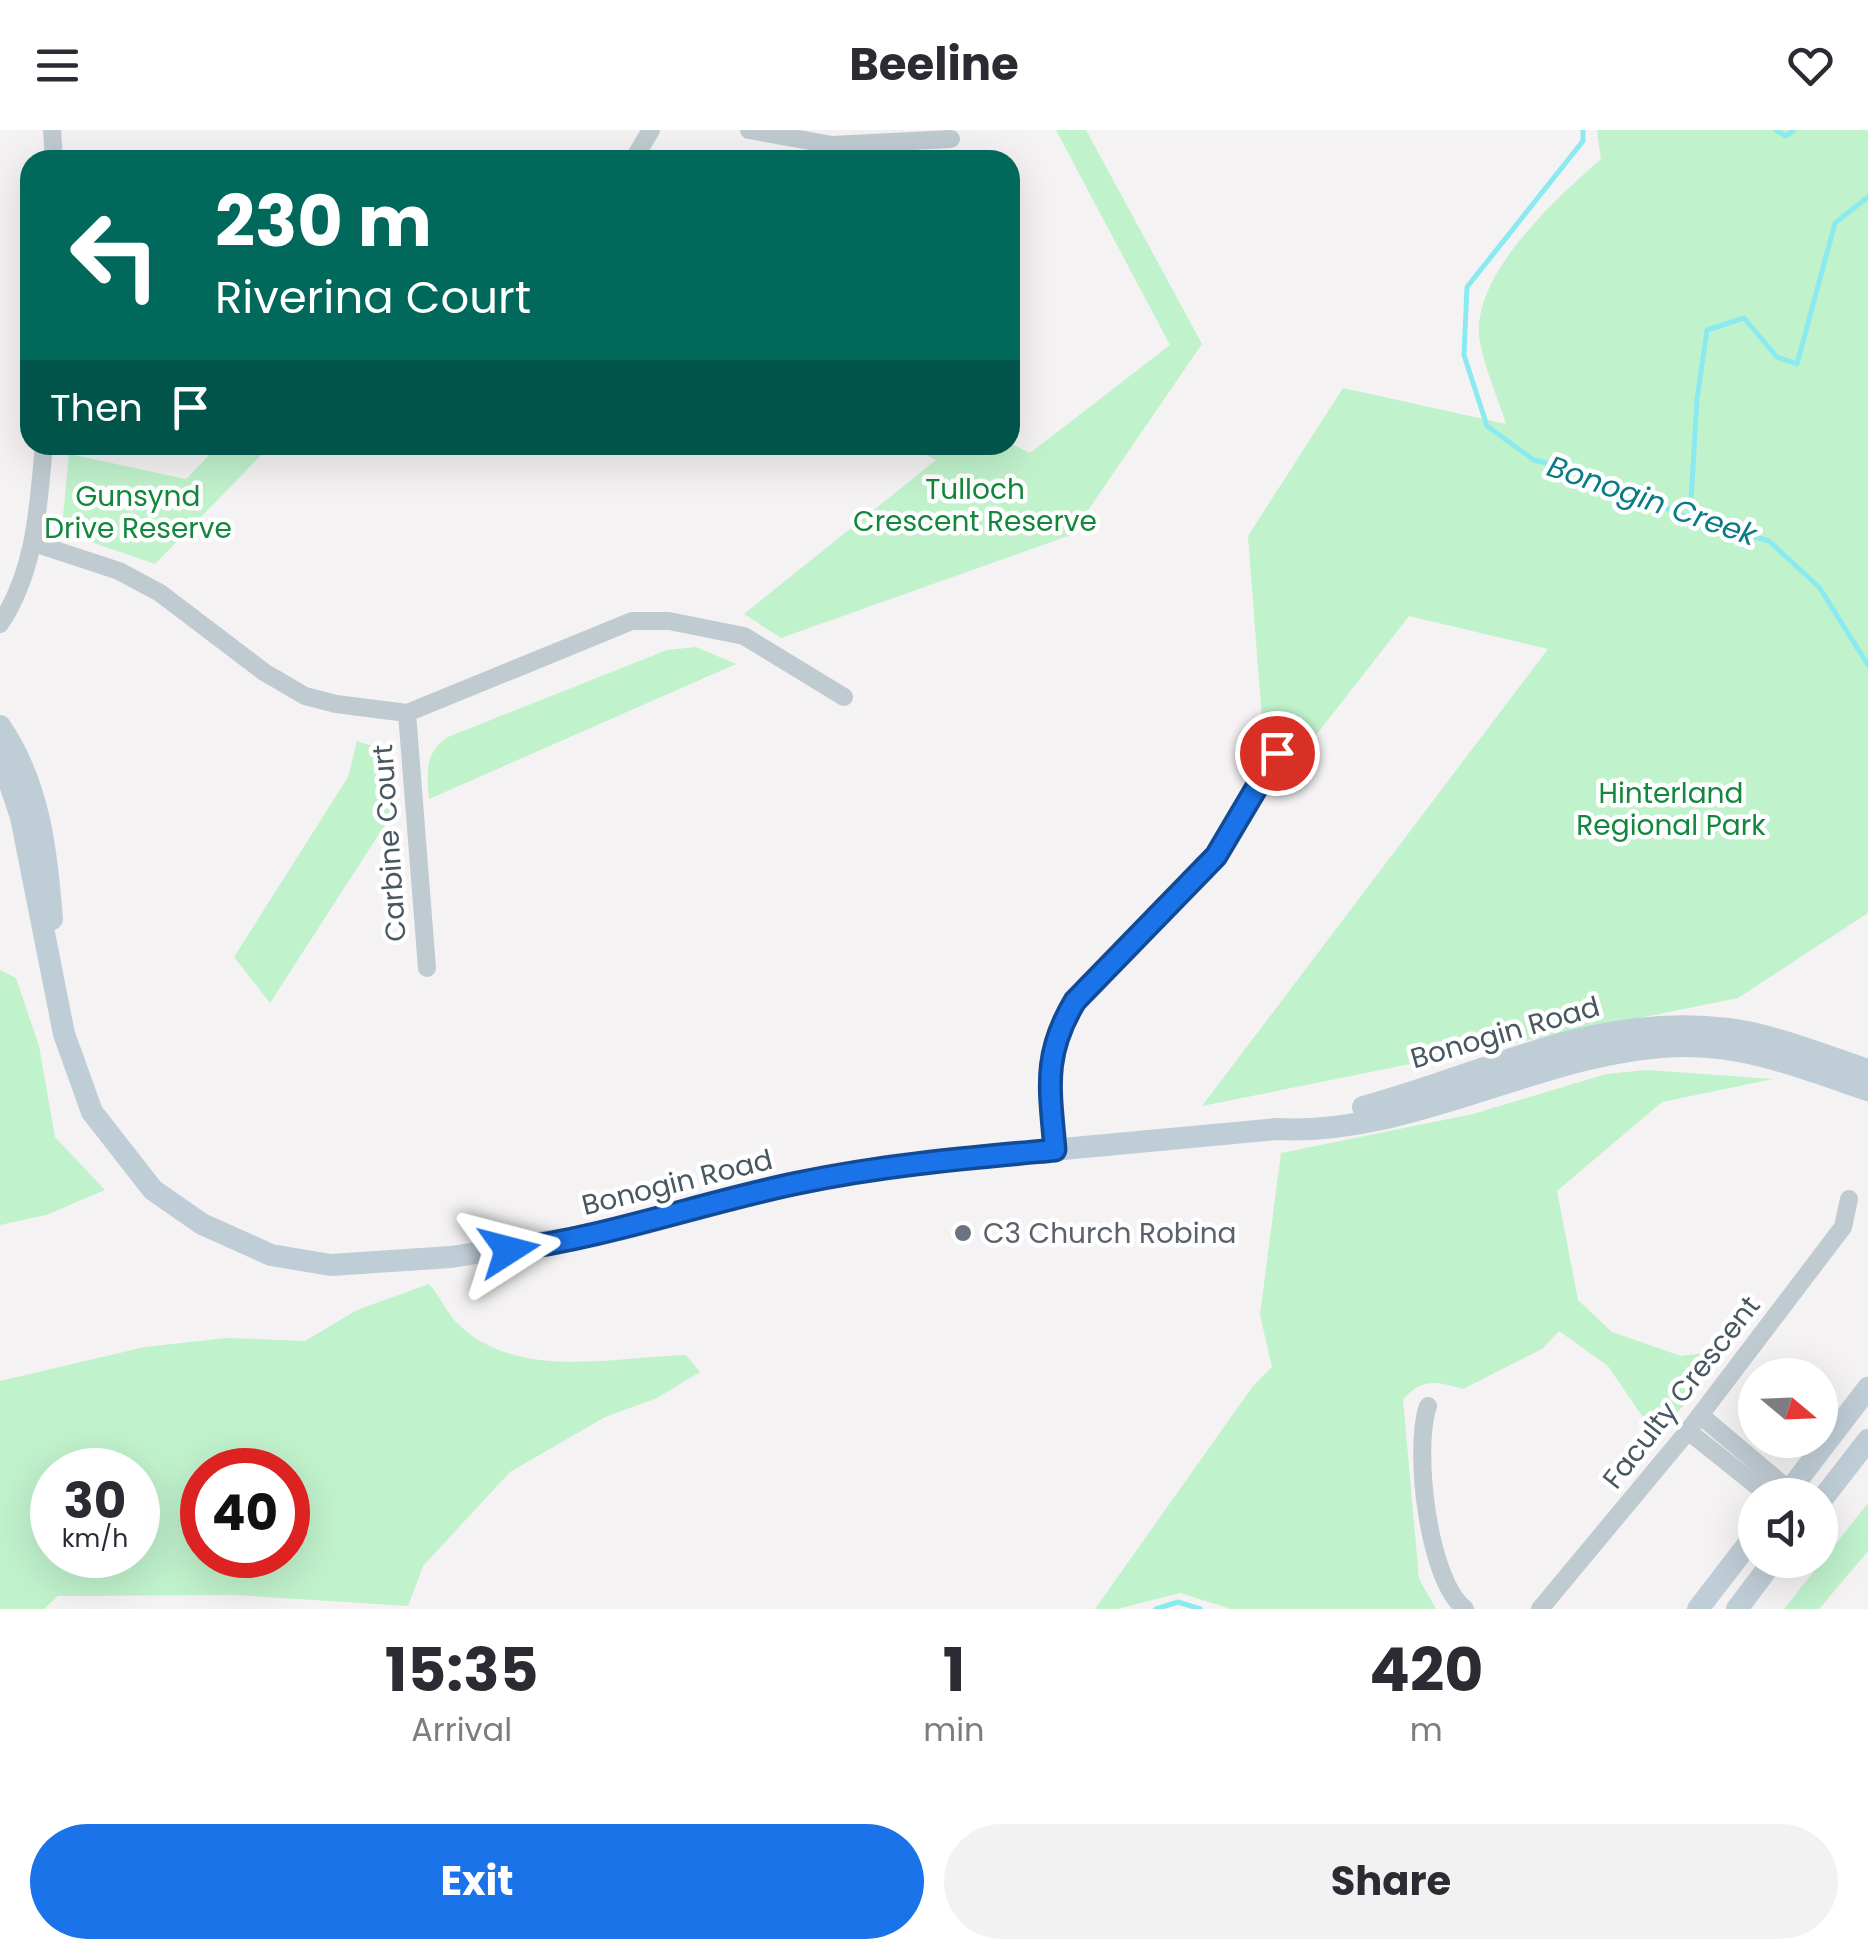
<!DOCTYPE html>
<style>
body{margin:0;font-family:Poppins,sans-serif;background:#f2f2f3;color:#2b2b33;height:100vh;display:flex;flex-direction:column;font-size:38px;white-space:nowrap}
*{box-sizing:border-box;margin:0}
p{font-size:32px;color:#7c7c81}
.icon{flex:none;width:55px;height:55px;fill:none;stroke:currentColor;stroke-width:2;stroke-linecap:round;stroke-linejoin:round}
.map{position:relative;height:1479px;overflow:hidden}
.panel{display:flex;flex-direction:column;background:#fff;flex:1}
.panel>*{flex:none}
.guide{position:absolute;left:20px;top:20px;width:1000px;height:305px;border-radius:30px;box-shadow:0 10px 40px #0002;background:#00695c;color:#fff;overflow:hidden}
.needle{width:65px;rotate:109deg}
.fabs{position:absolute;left:1738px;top:1228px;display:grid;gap:20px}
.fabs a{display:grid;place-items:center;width:100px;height:100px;border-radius:50%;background:#fff;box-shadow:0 10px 40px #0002;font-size:50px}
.speed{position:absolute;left:30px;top:1318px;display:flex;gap:20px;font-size:50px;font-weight:700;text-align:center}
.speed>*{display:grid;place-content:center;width:130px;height:130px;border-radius:50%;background:#fff;box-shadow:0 10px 40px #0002;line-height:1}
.speed small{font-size:25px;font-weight:400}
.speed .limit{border:15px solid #d22;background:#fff;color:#111}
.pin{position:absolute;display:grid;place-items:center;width:85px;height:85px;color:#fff;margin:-42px;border:5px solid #fff;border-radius:50%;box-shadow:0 2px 10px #0007}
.me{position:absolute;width:110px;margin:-55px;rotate:81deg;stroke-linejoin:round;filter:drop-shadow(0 0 8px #0008)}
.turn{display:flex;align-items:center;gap:35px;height:210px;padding:0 30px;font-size:45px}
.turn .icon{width:130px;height:130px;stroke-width:2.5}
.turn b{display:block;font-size:70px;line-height:85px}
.then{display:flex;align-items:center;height:95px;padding:0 30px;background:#0003;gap:20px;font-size:38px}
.eta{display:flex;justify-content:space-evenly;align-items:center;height:170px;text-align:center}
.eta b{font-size:60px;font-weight:700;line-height:70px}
.primary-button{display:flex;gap:20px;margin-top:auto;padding:20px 30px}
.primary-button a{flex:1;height:115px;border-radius:60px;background:#1a73e8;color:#fff;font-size:40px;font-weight:700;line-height:115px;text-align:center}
.primary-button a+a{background:#f2f2f3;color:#2b2b33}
header{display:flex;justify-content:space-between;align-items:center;height:130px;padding:0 30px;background:#fff;font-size:45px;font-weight:700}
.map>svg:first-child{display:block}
.green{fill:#c0f2cc;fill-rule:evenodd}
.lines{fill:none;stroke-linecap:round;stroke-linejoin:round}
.stream{stroke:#8beaf0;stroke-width:5}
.street{stroke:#bfcbd1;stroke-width:18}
.secondary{stroke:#bfcdd6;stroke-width:22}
.route-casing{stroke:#114b97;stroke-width:25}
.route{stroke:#1a73e8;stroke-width:18}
.worship-dot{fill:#6b7280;stroke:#fff;stroke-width:4}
.labels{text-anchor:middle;stroke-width:9;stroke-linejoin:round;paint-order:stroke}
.park-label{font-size:28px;fill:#13873d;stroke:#fff}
.street-label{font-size:28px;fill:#485860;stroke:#fff}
.worship-label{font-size:28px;fill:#5b616d;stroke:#fff;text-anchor:start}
.water-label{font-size:30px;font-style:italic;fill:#097c84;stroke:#fff}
</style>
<header><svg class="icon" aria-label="menu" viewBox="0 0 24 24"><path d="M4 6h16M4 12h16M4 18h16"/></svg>Beeline<svg class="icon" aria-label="heart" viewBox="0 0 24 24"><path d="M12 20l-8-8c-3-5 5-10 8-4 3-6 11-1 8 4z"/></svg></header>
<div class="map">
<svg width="1868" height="1479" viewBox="0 0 1868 1479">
<rect width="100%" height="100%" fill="#f4f2f2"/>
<path class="green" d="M1056,0h30l116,214 -131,191 -290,103 -37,-24 192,-154 -28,-15 102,-2 20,10 140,-108z
M1597,0h271v783l-130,85 -536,108 346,-457 -139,-33 -96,123 -51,-20 -14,-183 95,-148 163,36c-8,-26 -21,-55 -26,-82 -12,-65 77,-144 121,-183z
M219,315h52l-116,119 -84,-29 -9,-8 7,-73 117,25z
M696,517l40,17 -307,135c-2,-26 -5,-46 19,-62l219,-87z
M357,611l27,9 6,67 -120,186 -36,-46 114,-180z
M0,840l16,8 23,68 16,91 50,53 -59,25 -46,10z
M1647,940l126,9 -111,23 -105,89 21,109 34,32 69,24 47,-6 -71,88 -49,-72 -49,-35 -17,18 -79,40c-27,-8 -40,-11 -60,10l16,180 17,30h-205l-51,-16 -63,16h-22l158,-223 19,-19 -12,-52 21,-162 192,-39 133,-40z
M429,1154c10,11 17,27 27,38 59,60 156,35 230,33l14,17 -43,26 -52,19 -95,55 -87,94 -15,40 -172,-11 -178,1 -14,13h-44v-228l145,-34 82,-9 78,3 52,-31zM52,1340h86v85h-86zM288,1340v85h-86v-85z
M1868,1373v48l-49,58h-35z"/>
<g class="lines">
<path class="stream" d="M1583,0v11l-116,146 -3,68 23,71 47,34 41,10 114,48 80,23 50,46 49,78
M1776,0l10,6 8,-6
M1690,387l7,-118 10,-69 37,-12 33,39 20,7 38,-141 33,-26
M1156,1479l22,-7 22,7"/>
<path class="street" d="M52,0l2,30
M749,0l83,15 119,-6
M633,30l18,-30
M34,413l85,28 41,22 104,79 41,24 31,8 71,9 225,-92h37l75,15 100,61
M0,494c36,-54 38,-117 44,-179
M407,583l20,255
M1055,1020c-5,-61 -13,-93 20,-149l141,-145 61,-103
M1428,1276c-15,43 0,175 37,203
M1700,1285l95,80
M1688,1301l80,64
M1540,1479l148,-178 155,-204 6,-28"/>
<path class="secondary" d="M0,596c40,59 46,124 52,193
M0,625l21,62 43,217 28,78 61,78 49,34 69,31 60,10 120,-8 168,-27 175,-46 97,-19 386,-36c140,7 268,-81 407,-83 64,-1 124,24 184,44
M1363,977c123,-33 233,-95 365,-78 47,6 95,26 140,41
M1786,1365l82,-107
M1820,1372l48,-62
M1698,1479l57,-74
M1737,1479l37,-49"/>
</g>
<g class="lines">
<g class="route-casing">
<path id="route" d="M509,1120c99,-13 192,-47 289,-67 85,-18 170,-25 257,-33 -5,-61 -13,-94 20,-149l141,-145 61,-103"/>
</g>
<use href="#route" class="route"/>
</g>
<circle class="worship-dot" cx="963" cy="1103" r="10"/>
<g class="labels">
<g class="park-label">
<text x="975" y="369">Tulloch<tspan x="975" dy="32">Crescent Reserve</tspan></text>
<text x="138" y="376">Gunsynd<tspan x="138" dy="32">Drive Reserve</tspan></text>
<text x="1671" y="673">Hinterland<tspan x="1671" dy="32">Regional Park</tspan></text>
</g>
<g class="street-label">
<text transform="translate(389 713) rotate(-94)" y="10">Carbine Court</text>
<text transform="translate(1505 902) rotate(-16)" y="10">Bonogin Road</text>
<text transform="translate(677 1052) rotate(-14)" y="10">Bonogin Road</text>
<text transform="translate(1681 1262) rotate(-52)" y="10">Faculty Crescent</text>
</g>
<g class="worship-label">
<text x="983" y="1113">C3 Church Robina</text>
</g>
<g class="water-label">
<text transform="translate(1652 371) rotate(19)" y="10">Bonogin Creek</text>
</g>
</g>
</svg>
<div class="fabs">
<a><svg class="needle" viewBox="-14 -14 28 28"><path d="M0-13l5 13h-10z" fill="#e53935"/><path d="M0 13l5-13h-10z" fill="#7c7c81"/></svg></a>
<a><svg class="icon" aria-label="sound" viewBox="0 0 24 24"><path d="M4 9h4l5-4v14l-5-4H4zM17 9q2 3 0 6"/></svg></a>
</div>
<div class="speed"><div>30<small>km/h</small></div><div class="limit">40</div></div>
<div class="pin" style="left:1277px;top:623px;background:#d93025"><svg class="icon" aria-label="arrive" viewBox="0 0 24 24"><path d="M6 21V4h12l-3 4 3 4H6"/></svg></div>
<svg class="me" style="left:509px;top:1120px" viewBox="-20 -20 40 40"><path d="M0-17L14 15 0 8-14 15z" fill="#1a73e8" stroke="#fff" stroke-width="4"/></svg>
<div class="guide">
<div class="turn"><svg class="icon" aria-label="left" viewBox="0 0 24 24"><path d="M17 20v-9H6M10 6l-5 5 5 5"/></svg><div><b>230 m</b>Riverina Court</div></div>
<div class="then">Then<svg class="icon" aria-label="arrive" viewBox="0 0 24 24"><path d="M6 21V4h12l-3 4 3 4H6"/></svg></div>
</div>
</div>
<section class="panel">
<div class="eta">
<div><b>15:35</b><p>Arrival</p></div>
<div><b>1</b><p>min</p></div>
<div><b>420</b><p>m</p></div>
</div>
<div class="primary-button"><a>Exit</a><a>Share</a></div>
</section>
